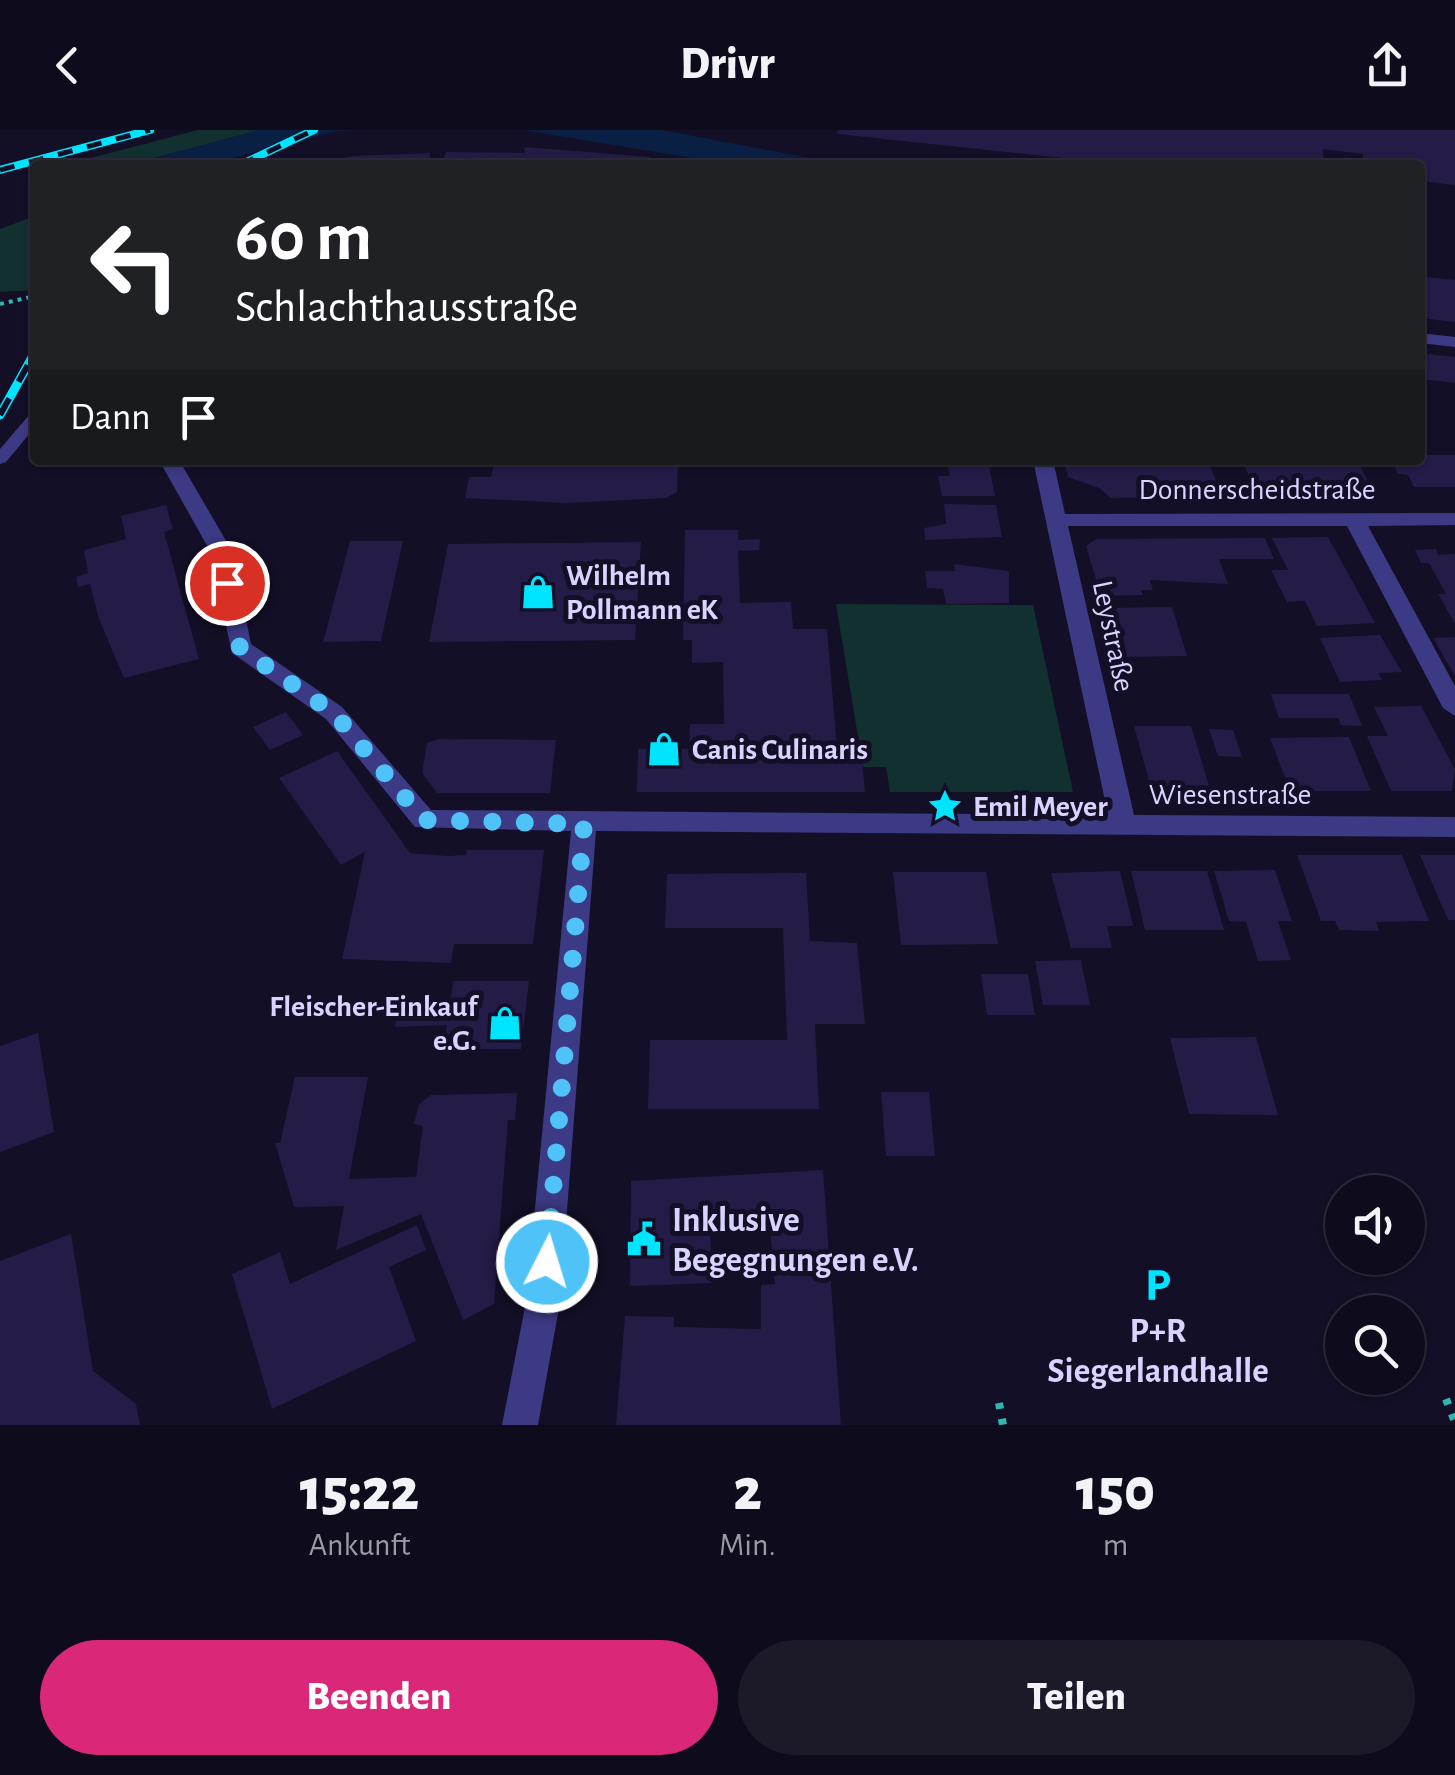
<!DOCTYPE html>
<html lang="de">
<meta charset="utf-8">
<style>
body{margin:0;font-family:"Alegreya Sans",sans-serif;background:#1c1929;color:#f1f3f6;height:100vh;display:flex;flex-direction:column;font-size:38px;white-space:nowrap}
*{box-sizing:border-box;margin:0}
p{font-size:32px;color:#9b9ba3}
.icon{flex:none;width:55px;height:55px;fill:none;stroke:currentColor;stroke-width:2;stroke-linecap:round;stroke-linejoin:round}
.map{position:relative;height:1295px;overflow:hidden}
.sheet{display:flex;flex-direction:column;background:#0e0b1c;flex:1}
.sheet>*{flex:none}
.banner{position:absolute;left:30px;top:30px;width:1395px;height:305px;border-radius:10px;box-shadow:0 2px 8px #0004,0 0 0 2px #2e2b3b;background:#202124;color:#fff;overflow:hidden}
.buttons{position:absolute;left:1325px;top:1045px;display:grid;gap:20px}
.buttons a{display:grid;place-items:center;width:100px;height:100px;border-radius:50%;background:#0e0b1c;box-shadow:0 2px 8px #0004,0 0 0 2px #2e2b3b;font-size:50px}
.pin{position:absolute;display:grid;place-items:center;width:85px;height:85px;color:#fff;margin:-42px;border:5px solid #fff;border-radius:50%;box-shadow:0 2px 10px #0007}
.me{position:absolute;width:110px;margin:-55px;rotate:5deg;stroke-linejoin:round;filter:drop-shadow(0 0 8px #0008)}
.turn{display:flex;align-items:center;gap:35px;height:210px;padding:0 40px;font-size:45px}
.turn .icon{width:130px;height:130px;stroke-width:2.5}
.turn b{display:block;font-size:70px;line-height:85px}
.then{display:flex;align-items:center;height:95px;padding:0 40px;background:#0003;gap:20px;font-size:38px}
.eta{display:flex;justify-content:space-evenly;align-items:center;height:170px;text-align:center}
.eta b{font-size:60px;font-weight:800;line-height:70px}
.cta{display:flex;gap:20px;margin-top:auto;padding:20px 40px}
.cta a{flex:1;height:115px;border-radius:60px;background:#db2777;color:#fff;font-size:40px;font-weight:800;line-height:115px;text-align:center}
.cta a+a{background:#1c1929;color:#f1f3f6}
header{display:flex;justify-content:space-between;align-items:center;height:130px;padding:0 40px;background:#0e0b1c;font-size:45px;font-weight:800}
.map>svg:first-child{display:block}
.green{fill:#12302f}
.water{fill:#0a1f44}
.building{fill:#241b47}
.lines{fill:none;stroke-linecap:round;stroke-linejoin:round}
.path-far1{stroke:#2fb8b0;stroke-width:4;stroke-dasharray:4 5;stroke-linecap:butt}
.path{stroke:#2fb8b0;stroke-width:8;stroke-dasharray:6 10;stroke-linecap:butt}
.service{fill:#3d3a85;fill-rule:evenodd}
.minor{fill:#3d3a85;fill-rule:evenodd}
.rail-far1-casing{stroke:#00e5ff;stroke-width:8}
.rail-casing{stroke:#00e5ff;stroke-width:9}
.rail-far1{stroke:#130f26;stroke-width:5;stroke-dasharray:15;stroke-linecap:butt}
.rail{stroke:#130f26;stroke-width:6;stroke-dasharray:19;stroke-linecap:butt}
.route{stroke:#4fc3f7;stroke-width:18;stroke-dasharray:0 32.4}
.labels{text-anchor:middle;stroke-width:10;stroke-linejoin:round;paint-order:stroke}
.street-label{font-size:30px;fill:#d9d4ff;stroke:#130f26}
.poi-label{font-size:30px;font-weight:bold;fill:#d9d4ff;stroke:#130f26;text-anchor:start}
.near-poi-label{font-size:35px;font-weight:bold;fill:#d9d4ff;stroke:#130f26;text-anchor:start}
</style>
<header><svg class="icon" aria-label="back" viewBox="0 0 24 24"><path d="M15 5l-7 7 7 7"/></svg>Drivr<svg class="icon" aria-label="share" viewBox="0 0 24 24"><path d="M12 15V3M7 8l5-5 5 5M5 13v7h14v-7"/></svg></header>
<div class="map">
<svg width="1455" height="1295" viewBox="0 0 1455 1295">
<rect width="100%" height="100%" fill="#130f26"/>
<path class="green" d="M198,0h62l-132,35h-64z
M35,86v74l-35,2v-63z
M836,474l197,1 40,187h-183l-4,-25h-23z"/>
<path class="water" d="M260,0h103l-26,1 -132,34h-77z
M522,0h140l185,35h-112z"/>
<path class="building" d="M838,0h617v55l-35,-4v-16h-57v-11l-40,-5 1,16h-194l-293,-31z
M524,17l126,10 2,8h-211l5,-13 79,1z
M430,23v6l-31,1v5h-87l40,-9z
M1420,146l35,4v42l-35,-4z
M1420,223l35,4v26l-35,-4z
M1420,325h35v32h-41l-6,-12 -10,-1 -3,-7 8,-2 -3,-5h20z
M495,330h183l-1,32 -11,6 -99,5 -102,-5 4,-21h22z
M1064,330h57l13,6 76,-1 12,31 -111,2 -12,-10 -31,-11z
M1242,330h115l15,29h-60l-19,-2 -2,-4 -37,4z
M953,332l36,4 6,30h-53l-4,-20h12l-2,-9h6z
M944,374l52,1 6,32 -77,3 -1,-12 22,-4z
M166,375l7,24 -9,3 35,127 -75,19 -25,-59 -9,-35 -12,3 -2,-10 12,-4 -4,-23 42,-11 -5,-23z
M685,400h53v10l22,-1 -1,11 -21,1 2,52 51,-1 2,27h34l10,120 24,1 4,42h-228l1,-43h51l1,-25h34l-1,-62 -31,1v-23h-9z
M1328,407l27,49 20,37 -58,3 -12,-25 -18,1 -16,-32h17l-16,-32z
M1265,408l9,21h-55l9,25 -78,-4 3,10h-12l2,5 -42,1 -15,-50 10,-7z
M350,411h53l-22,100 -58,1z
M641,412l-6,98 -206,2 19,-98z
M1436,419l2,6 17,-1v70l-17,-30h8l-17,-31h-8l-6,-13z
M954,434l55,7v32l-63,1 -3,-15 -16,-1 -2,-17h30z
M1172,477l15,49 -70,1 -14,-49z
M1380,505l22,37 -24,1 4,7 -42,2 -20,-44z
M1455,507v39l-22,-38z
M1271,564h78l13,32 -21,-1 -3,-7h-59z
M1421,576l34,63 -3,22h-61l-24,-55h21l-14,-29z
M286,582l17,23 -33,15 -17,-23z
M1134,596h57l20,66h-59z
M1209,599l24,1 9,27 -24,-1z
M1349,607l22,54h-81l-20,-53z
M438,609l118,1 -6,53h-113l-15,-20 5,-30z
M337,621l73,102 38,3 18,-1 1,-5h77l-11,94h-79l-3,19 -109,-4 23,-107 -24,13 -62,-87z
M1297,725h105l27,66 -53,1 3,9 -40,-1 -4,-9h-14z
M1420,725h35v65h-7z
M1275,740l17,51h-14l13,39 -33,1 -12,-39 -17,-1 -15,-50z
M1120,741l13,55h-26l5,22h-41l-20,-75z
M1131,741h76l17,59h-79z
M893,742h93l12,72 -97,1z
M806,743l4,68 47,2 8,81h-50l4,85h-171l2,-69h137l-4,-112h-118l2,-54z
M1081,830l9,45h-47l-8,-44z
M981,844h47l7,41h-48z
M453,851h76l-8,68h-78l4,-24 -52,2 5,-30 51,1z
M38,903l16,99 -54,20v-106z
M1256,907l22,78 -89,-1 -19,-76z
M295,947h73l-19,102 67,-2 7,-51 -9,-2 5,-20 12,-9 86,-2 -2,27h-7l-14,184 -31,16 -42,-106 -85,36 8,-44 -50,1 -19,-64h5z
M881,962h48l6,64h-49z
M823,1040l18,255h-225l9,-109 49,1v10l87,2v-44l14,-1 -5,-57 -60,4 3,52 -83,3 1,-105z
M417,1095l9,25 -37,17 27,74 -144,68 -40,-135 48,-22 10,32z
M71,1104l22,137 43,33 4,21h-140v-164z"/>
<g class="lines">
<path class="path-far1" d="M0,174l35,-8"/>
<path class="path" d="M1446,1269l9,23
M999,1273l4,22"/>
<path class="service" d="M35,282v15l-29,35 -6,2v-15l30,-35z"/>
<path class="minor" d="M1420,203l35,4v10l-35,-4z
M159,330h20l53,91 19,93 91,63 89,103 677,5 -75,-355h20l12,54 390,-1v12l-87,1 87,160v30l-12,-8 -96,-182h-279l66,289 321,2v20l-859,-6 -36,471 -22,123h-36l24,-123 45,-471 -156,-4 -89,-108 -94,-66 -22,-102z"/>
<g class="rail-far1-casing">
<path id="rail-far1" d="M240,35l74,-35
M0,40l150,-40
M33,226l2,-3"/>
</g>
<g class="rail-casing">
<path id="rail" d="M0,285l34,-61"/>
</g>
<use href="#rail-far1" class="rail-far1"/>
<use href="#rail" class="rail"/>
</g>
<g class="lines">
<path class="route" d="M227,453l13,65 94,65 90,107 160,4 -37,438"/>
</g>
<defs>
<g id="shop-bare" transform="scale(2.7)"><path d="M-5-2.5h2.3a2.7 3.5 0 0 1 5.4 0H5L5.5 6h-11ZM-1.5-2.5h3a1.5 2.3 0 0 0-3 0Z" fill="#00e5ff" stroke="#130f26" stroke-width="2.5" paint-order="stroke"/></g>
<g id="sight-bare" transform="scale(2.7)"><path d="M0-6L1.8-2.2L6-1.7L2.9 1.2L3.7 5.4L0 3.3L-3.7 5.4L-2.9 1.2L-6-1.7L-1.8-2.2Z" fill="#00e5ff" stroke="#130f26" stroke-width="2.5" paint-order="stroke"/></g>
<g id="civic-bare" transform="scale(2.7)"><path d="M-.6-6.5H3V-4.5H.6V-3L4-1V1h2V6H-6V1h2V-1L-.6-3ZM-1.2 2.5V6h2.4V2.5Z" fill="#00e5ff" stroke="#130f26" stroke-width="2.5" paint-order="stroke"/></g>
<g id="parking-bare" transform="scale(2.7)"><path d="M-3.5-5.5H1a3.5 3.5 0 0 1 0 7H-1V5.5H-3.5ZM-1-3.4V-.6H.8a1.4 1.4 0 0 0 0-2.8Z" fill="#00e5ff" stroke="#130f26" stroke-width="2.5" paint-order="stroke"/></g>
</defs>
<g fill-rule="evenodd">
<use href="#shop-bare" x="538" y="462"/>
<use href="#shop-bare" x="664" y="619"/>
<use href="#sight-bare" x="945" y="676"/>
<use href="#shop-bare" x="505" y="893"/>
<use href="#civic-bare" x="644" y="1109"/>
<use href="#parking-bare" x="1158" y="1155"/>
</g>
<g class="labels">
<g class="street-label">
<text x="1257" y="369">Donnerscheidstraße</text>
<text transform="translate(1114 506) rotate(78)" y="10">Leystraße</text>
<text x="1230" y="674">Wiesenstraße</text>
</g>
<g class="poi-label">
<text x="566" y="455">Wilhelm<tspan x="566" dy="34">Pollmann eK</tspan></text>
<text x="692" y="629">Canis Culinaris</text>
<text x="973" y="686">Emil Meyer</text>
<text x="477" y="886" text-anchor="end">Fleischer-Einkauf<tspan x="477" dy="34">e.G.</tspan></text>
</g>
<g class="near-poi-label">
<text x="672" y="1101">Inklusive<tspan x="672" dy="40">Begegnungen e.V.</tspan></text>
<text x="1158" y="1212" text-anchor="middle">P+R<tspan x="1158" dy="40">Siegerlandhalle</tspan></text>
</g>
</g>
</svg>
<div class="buttons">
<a><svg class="icon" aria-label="sound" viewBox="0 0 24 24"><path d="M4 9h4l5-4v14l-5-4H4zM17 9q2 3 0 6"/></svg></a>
<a><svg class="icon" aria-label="search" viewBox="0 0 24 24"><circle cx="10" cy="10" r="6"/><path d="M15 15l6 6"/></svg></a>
</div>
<div class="pin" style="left:227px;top:453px;background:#d93025"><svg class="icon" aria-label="arrive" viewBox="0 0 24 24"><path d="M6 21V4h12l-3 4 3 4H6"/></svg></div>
<svg class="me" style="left:547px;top:1132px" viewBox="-20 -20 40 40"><circle r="17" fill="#4fc3f7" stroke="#fff" stroke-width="3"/><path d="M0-11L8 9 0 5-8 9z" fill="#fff"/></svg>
<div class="banner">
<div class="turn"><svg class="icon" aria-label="left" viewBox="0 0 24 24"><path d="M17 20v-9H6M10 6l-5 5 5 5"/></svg><div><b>60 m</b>Schlachthausstraße</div></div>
<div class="then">Dann<svg class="icon" aria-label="arrive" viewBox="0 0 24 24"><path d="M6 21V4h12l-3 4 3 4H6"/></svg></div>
</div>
</div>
<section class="sheet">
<div class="eta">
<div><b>15:22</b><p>Ankunft</p></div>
<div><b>2</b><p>Min.</p></div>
<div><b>150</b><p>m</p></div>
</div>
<div class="cta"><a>Beenden</a><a>Teilen</a></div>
</section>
